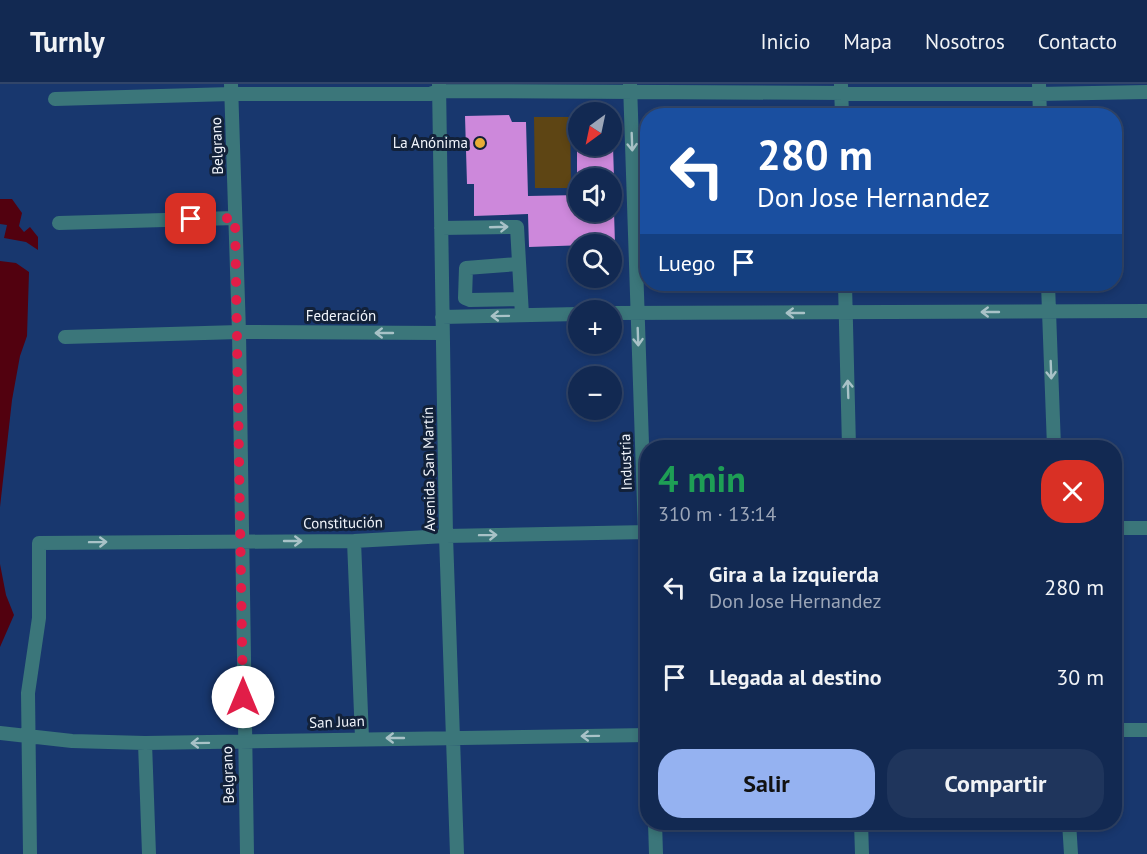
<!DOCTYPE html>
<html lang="es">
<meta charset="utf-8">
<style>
body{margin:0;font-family:"PT Sans",sans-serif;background:#1f355c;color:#f1f3f6;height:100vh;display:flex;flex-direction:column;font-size:22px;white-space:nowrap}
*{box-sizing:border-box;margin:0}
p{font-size:20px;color:#9ca6b8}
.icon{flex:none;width:33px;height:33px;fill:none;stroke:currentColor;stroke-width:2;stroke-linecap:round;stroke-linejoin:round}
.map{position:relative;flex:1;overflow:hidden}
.sheet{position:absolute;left:640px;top:356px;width:482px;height:390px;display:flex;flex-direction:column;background:#122952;border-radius:24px;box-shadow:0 3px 9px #0003,0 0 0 2px #314569}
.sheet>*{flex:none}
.guide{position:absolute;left:640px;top:24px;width:482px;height:183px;border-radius:24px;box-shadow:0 3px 9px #0003,0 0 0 2px #314569;background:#1a4fa0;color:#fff;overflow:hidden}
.needle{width:39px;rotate:213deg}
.fabs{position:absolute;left:568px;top:18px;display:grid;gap:12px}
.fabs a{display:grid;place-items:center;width:54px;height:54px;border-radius:50%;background:#122952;box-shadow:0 3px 9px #0003,0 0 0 2px #314569;font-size:30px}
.pin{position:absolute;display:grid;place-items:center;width:51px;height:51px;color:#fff;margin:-26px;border-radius:12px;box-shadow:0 3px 9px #0006}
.me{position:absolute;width:66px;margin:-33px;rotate:0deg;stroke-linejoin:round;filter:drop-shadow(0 0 4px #0008)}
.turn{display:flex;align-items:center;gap:21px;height:126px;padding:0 18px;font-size:27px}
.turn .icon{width:78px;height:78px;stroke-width:2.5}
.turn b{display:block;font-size:42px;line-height:51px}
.then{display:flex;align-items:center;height:57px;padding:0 18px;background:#0003;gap:12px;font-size:22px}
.round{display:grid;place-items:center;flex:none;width:63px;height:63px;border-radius:24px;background:#1f355c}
.headline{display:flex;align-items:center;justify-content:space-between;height:102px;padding:0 18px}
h1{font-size:36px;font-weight:600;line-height:45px;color:#1e9e55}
.primary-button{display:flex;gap:12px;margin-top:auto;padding:12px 18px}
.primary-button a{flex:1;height:69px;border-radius:24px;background:#95b2f1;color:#111;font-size:24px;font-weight:600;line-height:69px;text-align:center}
.primary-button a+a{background:#1f355c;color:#f1f3f6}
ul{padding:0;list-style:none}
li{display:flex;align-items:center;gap:18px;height:90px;padding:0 18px}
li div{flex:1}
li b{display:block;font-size:22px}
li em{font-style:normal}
header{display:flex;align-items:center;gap:36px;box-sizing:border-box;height:84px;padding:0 30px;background:#122952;border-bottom:2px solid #314569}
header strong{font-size:28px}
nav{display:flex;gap:33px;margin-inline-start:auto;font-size:21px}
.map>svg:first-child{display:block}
.green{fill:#5e4514}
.water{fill:#52010f}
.building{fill:#cd88db}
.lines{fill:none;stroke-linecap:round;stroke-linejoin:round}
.minor{stroke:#3b767a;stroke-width:14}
.oneway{stroke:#a8c2c7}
.route{stroke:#e11d48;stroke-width:10;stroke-dasharray:0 18}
.poi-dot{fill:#e6ac36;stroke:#122139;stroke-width:2}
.labels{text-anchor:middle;stroke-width:6;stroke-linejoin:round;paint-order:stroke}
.poi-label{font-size:15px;fill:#f0f4fb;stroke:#122139;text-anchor:end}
.street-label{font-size:15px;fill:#f0f4fb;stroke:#122139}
</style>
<header>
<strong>Turnly</strong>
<nav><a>Inicio</a><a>Mapa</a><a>Nosotros</a><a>Contacto</a></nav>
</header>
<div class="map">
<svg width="1147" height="770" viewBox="0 0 1147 770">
<rect width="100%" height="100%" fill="#18376e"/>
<path class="green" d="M534,33h36l1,71h-36z"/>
<path class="water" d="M0,115h12l10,14 -3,13 5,6 6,-5 8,10v13l-12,-8 -22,-4 3,-13 -7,-1z
M0,177l16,2 13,9 -2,64 -7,20 -8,44 -12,107z
M0,480l6,31 8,20 -14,32z"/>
<path class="building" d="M509,31l3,7h14l2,74 51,-1v17h35l1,32 -86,3 -1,-33 -54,2v-32h-7l-2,-68z
M577,62h36l1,32h-37z"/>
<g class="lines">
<path class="minor" d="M231,0l8,248 8,522
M439,0l7,452 11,318
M630,0l18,540
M1039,0l1,32
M841,1l1,31
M55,15l176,-5h199l9,-3 600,3 108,-2
M59,139l176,-5
M441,144l76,-1 5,88
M518,180l-52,4 -1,30 5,2 51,-1
M845,200l4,163
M1048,200l6,163
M612,229l535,-2
M442,233l137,-3
M65,253l174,-5 203,1
M1114,444h33
M354,457l8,197
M1114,646h33
M0,649l72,8 73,2 503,-8
M145,659l4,111
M655,738l1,32
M861,738l1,32
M1069,738l2,32
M30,770l-2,-161 11,-75v-75l315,-2 92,-5 202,-4"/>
</g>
<defs><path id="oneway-shaft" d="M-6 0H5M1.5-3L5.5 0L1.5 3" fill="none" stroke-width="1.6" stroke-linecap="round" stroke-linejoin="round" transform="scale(1.5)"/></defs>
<g class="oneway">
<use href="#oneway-shaft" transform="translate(632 58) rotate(88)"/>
<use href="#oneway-shaft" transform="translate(499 143) rotate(-2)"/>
<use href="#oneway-shaft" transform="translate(990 228) rotate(180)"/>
<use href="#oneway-shaft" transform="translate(795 229) rotate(-180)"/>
<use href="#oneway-shaft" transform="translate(500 232) rotate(179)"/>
<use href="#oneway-shaft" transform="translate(384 249) rotate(-180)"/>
<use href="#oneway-shaft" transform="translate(638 253) rotate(88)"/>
<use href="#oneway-shaft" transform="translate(1051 286) rotate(88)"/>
<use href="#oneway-shaft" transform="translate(848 305) rotate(-92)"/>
<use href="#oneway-shaft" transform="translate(488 451) rotate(-1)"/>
<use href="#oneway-shaft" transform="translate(293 457)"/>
<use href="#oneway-shaft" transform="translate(98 458) rotate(-1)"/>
<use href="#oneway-shaft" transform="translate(590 652) rotate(179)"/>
<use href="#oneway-shaft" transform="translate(395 654) rotate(-180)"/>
<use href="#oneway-shaft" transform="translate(200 659) rotate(179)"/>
</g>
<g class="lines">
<path class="route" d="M191,135l44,-1 8,479"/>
</g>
<circle class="poi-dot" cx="480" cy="59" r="6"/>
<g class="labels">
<g class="poi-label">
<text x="468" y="64">La Anónima</text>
</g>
<g class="street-label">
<text transform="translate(217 62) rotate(-92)" y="5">Belgrano</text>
<text x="341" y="237">Federación</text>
<text transform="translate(626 378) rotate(-92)" y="5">Industria</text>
<text transform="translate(429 385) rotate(-91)" y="5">Avenida San Martín</text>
<text transform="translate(343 439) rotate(-1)" y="5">Constitución</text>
<text transform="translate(337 638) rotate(-2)" y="5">San Juan</text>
<text transform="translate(228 691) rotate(-92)" y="5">Belgrano</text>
</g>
</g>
</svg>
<div class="fabs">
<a><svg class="needle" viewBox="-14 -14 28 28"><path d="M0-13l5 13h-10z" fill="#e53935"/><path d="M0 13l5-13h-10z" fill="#9ca6b8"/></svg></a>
<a><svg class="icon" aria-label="sound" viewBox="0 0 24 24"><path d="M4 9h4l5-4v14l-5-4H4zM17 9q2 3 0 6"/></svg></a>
<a><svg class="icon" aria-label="search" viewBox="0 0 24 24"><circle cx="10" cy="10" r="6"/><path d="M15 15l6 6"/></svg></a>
<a>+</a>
<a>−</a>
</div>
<div class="pin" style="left:191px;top:135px;background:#d93025"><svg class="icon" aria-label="arrive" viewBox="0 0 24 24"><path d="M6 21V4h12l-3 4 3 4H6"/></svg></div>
<svg class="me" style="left:243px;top:613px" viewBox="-20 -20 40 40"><circle r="19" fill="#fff"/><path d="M0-13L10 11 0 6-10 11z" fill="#e11d48"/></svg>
<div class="guide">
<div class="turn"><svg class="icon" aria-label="left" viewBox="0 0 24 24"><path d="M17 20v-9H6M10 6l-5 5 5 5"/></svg><div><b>280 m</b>Don Jose Hernandez</div></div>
<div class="then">Luego<svg class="icon" aria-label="arrive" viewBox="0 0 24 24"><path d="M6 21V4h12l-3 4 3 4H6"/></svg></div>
</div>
<section class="sheet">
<div class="headline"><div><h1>4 min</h1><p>310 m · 13:14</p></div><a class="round" style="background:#d93025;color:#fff"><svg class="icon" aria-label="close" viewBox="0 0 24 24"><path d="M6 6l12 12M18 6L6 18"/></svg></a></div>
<ul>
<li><svg class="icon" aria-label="left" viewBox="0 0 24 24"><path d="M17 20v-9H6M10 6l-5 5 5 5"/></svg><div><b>Gira a la izquierda</b><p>Don Jose Hernandez</p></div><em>280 m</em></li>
<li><svg class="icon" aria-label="arrive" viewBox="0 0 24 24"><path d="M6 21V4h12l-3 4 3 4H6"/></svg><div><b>Llegada al destino</b></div><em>30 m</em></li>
</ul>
<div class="primary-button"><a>Salir</a><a>Compartir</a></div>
</section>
</div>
